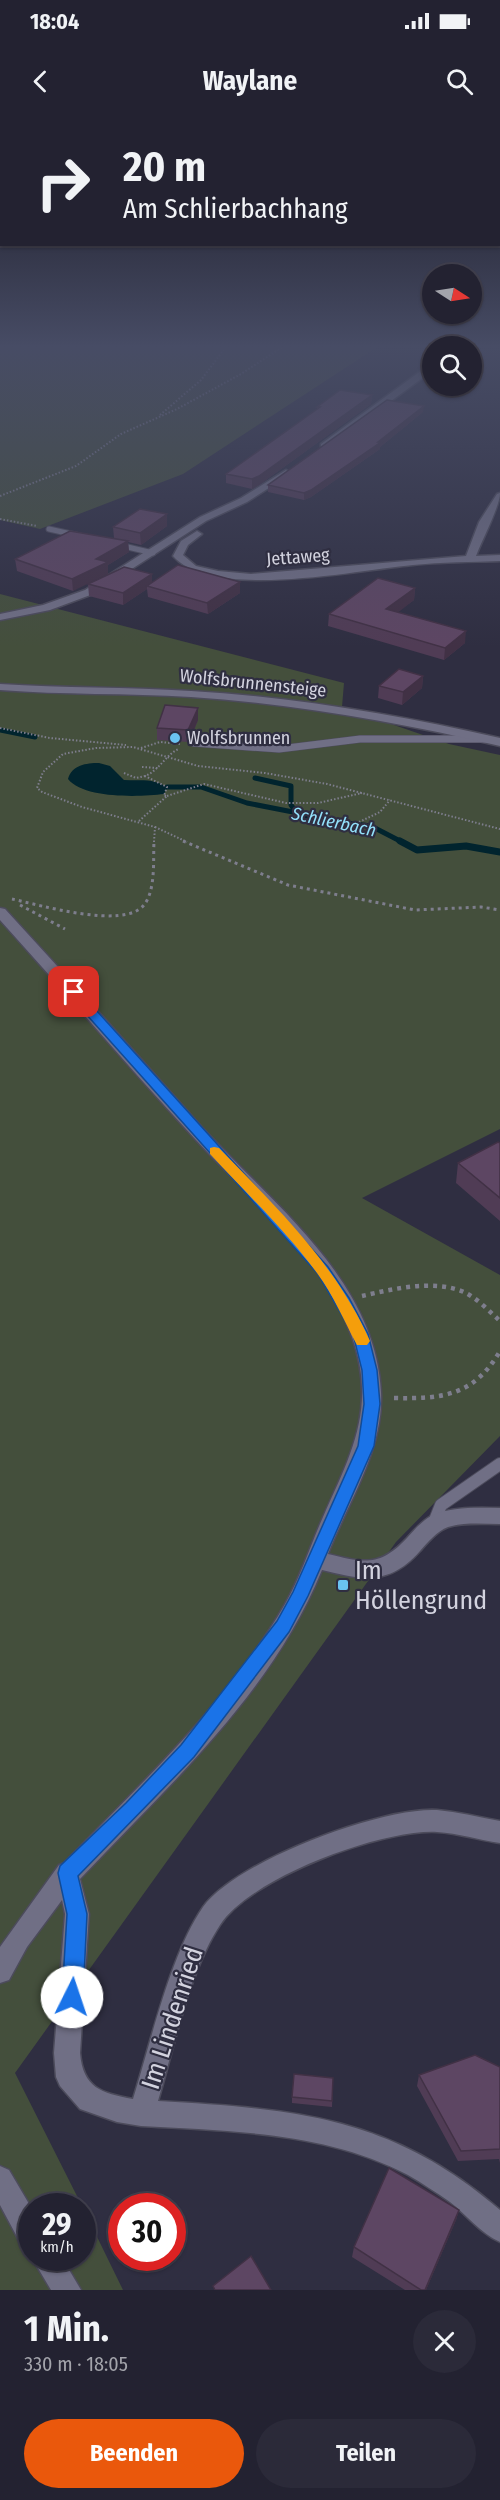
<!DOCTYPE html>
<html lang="de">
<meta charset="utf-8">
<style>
body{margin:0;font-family:"Fira Sans Condensed",sans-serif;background:#2b2a39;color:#f1f3f6;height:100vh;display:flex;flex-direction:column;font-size:22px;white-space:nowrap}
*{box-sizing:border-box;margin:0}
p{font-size:20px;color:#a3a4ab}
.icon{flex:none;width:33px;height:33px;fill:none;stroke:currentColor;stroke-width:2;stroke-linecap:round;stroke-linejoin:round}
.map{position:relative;height:2170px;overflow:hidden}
.panel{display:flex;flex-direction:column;background:#232231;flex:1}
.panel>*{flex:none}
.hud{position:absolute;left:0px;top:0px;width:501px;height:126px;box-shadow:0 2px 4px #0004,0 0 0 2px #403f4d;background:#232231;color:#f1f3f6;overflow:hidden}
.needle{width:39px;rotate:102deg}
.tools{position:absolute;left:422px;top:144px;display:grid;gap:12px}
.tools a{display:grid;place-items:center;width:60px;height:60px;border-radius:50%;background:#232231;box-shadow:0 2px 4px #0004,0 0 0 2px #403f4d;font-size:30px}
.speed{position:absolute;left:18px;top:2073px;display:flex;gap:12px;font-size:30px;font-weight:700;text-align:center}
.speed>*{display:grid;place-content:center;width:78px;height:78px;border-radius:50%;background:#232231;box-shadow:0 2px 4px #0004,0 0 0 2px #403f4d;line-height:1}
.speed small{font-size:15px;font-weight:400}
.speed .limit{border:9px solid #d22;background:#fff;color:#111}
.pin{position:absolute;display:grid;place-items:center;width:51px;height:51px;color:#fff;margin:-26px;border-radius:12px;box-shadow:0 3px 9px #0006}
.me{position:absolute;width:66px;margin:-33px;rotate:4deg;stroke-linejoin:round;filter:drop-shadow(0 0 4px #0008)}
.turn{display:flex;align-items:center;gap:21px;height:126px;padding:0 24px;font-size:27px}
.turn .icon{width:78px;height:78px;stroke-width:2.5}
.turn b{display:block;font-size:42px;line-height:51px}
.round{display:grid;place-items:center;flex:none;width:63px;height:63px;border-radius:32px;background:#2b2a39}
.head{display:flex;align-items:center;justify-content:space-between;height:102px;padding:0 24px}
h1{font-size:36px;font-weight:700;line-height:45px}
.primary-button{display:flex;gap:12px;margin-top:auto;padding:12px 24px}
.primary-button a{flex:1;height:69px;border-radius:36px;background:#ea580c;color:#fff;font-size:24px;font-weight:700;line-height:69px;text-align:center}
.primary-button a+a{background:#2b2a39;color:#f1f3f6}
.status{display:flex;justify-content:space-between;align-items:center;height:42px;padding:0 30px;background:#232231;direction:ltr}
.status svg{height:16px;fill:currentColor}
header{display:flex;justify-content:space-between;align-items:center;height:78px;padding:0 24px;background:#232231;font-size:27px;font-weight:700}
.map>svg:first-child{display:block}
.green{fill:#444f3c}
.water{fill:#01242e}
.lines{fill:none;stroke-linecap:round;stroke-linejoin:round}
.stream-far1{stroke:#01242e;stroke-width:5}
.stream{stroke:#01242e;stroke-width:7}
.service-far2-casing{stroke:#4c4b5b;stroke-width:7}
.service-far1-casing{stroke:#4c4b5b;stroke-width:8}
.service-casing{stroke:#4c4b5b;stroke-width:14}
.minor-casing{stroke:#4c4b5b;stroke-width:3}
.path-far2{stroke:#7e7e8d;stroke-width:2;stroke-dasharray:1.5 2;stroke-linecap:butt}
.path-far1{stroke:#7e7e8d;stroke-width:3;stroke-dasharray:3 4;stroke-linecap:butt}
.path{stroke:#7e7e8d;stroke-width:4.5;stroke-dasharray:4 5;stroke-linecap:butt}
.service-far2{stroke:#706f85;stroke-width:5}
.service-far1{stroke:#706f85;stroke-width:7}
.service{stroke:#706f85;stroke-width:12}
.minor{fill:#706f85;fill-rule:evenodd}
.wall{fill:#503c55}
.shaded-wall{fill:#413145}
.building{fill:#5d4663;stroke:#413145;stroke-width:1.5}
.route{fill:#1a73e8;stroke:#114b97;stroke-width:1.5}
.slow{fill:#f59e0b}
.poi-dot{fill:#6ac3f1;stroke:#2f2e41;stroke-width:2}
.labels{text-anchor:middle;stroke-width:4.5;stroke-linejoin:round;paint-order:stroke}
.far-street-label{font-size:18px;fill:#d3d3df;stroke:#2f2e41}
.far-poi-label{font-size:18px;fill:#d3d3df;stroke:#2f2e41;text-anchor:start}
.far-water-label{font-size:18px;font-style:italic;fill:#93e1fb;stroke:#2f2e41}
.near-poi-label{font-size:26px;fill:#d3d3df;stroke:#2f2e41;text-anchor:start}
.near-street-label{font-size:26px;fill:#d3d3df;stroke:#2f2e41}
</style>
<div class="status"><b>18:04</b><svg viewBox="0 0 49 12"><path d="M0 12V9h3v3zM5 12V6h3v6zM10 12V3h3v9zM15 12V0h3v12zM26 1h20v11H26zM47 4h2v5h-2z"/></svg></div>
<header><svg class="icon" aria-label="back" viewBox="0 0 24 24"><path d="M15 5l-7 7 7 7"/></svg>Waylane<svg class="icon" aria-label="search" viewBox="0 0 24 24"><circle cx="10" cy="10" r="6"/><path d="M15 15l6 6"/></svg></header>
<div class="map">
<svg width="500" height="2170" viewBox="0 0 500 2170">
<rect width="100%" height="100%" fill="#2f2e41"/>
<path class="green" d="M0,224h382l-199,130 -143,55 -40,-9z
M0,474l344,89 -2,24 107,37 51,11v374l-138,69 138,77v161l-104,106 -381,531 67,133h-50v52h50l1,-50 40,82h-123z"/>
<path class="water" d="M99,643l11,3 14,14c17,1 28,-2 43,7l-3,7c-24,3 -80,5 -96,-15 4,-14 18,-16 31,-16z"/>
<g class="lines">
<path class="stream-far1" d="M0,610l35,7
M255,658l36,8v19l6,8
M167,667h34l46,16 46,9 19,7 59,7 31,16"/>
<path class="stream" d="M400,721l17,9 49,-4 34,6"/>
<g class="service-far2-casing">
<path id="service-far2" d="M49,409l31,7
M115,424l38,9"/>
</g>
<g class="service-far1-casing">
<path id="service-far1" d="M194,623l85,6 81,-10h126"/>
</g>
<g class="service-casing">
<path id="service" d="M433,1405l8,-20 59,-41"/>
</g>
<g class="minor-casing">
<path id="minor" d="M429,245h3v6l-105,77h-6v-4z
M286,350l4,3 -1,2 -42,27 -41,19 -113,73 -43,16 -50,10v-6l43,-9 42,-15 115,-73 41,-19z
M500,373c0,13 -18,47 -24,63l24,-1v6c-29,1 -58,1 -87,4 -56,5 -200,36 -240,-9l8,-15 16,-10 5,3 -14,11 -5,10 13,11 22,5 33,3 215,-18 13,-34 18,-28z
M0,564c63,4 127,3 191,7 104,6 207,24 309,47v8c-102,-24 -205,-42 -309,-49 -64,-4 -128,-2 -191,-7z
M0,788l5,1c65,71 130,143 194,215 70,77 177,155 182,268 3,58 -33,110 -53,162 36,9 52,13 79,-16 7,-8 15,-17 24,-22 22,-10 46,-8 69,-8v16c-17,0 -36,-2 -52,3 -11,4 -20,15 -28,24 -31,35 -57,29 -98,19 -50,123 -153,215 -242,309l9,35 -9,139c3,35 21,40 53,46 18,-57 37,-144 70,-192 33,-46 178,-100 234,-97 21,2 42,7 63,11v22c-21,-3 -42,-10 -63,-11 -55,-3 -187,46 -217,93 -31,47 -46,122 -62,176 137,8 233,15 342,109v32c-20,-9 -33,-27 -50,-40 -13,-9 -28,-19 -42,-27 -81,-43 -177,-44 -267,-49l-24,-4 -37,-13 -20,-23 -4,-9 -2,-24 11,-139 -3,-14 -35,47 -18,33 -9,3v-36l59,-82 5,-2c79,-82 164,-160 221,-259 16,-28 25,-58 38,-87 28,-63 54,-109 29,-180 -27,-79 -101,-137 -156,-197 -67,-72 -130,-147 -196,-220z
M0,2046l9,4 23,39v40l-10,-3 -22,-41z
M32,2138h30l19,32h-30z"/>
</g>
<path class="path-far2" d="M160,295l41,-35 27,-36
M0,376l76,-30 45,-32 56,-25 64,-35 46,-30
M0,399l37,7
M0,608l50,10 76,7
M141,628l19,-6 20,2
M142,647l16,1
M124,653l12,5 9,-2
M167,676l37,-12 82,19h32l44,-10
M139,701l28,-25h-3l3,-9 -22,-11c15,-6 22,-23 34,-27
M359,702l21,-10 10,-12
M155,707l32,15
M154,722l1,-15 -73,-20 -40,-15 -5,-4 6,-16 20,-18 33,-6 37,-1 65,19 67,7 62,11 173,45"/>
<path class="path-far1" d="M183,721l105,44 127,25 66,-3 19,3
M12,779c28,6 112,31 132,6 12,-15 9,-46 10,-64
M20,785l45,24"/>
<path class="path" d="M362,1176c30,-7 72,-17 102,-4 13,6 25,19 36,29
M394,1278c48,1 80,-2 106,-47"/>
<use href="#service-far2" class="service-far2"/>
<use href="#service-far1" class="service-far1"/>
<use href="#service" class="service"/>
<use href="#minor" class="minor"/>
</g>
<path class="wall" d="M372,275l-1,9 -112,81 -7,4 -26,-6v-9l91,-65v-2z
M423,292l-43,35v2l-69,48 -7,3 -36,-8v-7z
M167,394v12l-26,19 -13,-3 1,10 -21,13 -35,26 -56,-20 -2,-12 99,-21 -1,-11z
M152,462h88v11l-32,21 -60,-17 -1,-8 -24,16 -34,-9 -1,-12z
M415,468l-1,12 -17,12 68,31 -21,17 -116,-34 1,-12z
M423,556l-1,12 -20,17 -24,-7 1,-12z
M198,600l-9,22 -32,-2v-12z
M500,1023v78l-44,-38 2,-20z
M500,1947v96l-1,-4 -41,2 -41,-75 2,-11z
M333,1958l-1,29 -40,-4v-6z
M459,2090l-3,10 -30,70h-21l-53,-33 2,-10z"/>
<path class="shaded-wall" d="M372,275l-1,9 -112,81 -7,4v-10z
M424,286l-1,6 -43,35v2l-69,48 -7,3v-7l74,-51z
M167,394v12l-26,19 -1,-12z
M128,421l1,11 -21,13v9l-35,17 -1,-12 24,-20z
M152,454v12h-5v3l-24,16v-12z
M240,462v11l-32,21 -1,-11z
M415,468l-1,12 -28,22v-13z
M466,511l-1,12 -21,17 1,-12z
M423,556l-1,12 -20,17 1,-13z
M198,588v12l-9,22 -1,-12z
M459,2090l-3,10 -30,70h-1z"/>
<path class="building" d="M340,270l32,5 -113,81 -7,3 -26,-5 94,-67h-3z
M387,280l37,6 -46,36h3l-70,48 -7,3 -36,-8z
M140,389l27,5 -27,19 -27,-6z
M70,411l58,10 -32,18 12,3 -36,17 -57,-20z
M178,445l62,17 -33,21 -60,-17z
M124,447l28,7 -29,19 -35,-9 30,-14z
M378,458l37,10 -29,21 80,22 -21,17 -116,-34z
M399,549l24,7 -20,16 -24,-6z
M165,585l33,3 -10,22 -31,-2z
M498,1022l2,1v55l-42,-35z
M475,1935l25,12v82l-39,2 -42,-76z
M294,1954l39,4 -1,23 -40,-4z
M389,2048l70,42 -34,80h-4l-67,-43z
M251,2136l20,34h-56l-2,-4z"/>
<linearGradient id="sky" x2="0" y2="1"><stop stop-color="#1a1924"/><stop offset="0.43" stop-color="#474c65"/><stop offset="1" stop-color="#474c65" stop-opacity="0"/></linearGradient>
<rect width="500" height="527" fill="url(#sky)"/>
<path class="route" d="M69,870h9l250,277 21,31 19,36 9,36 3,34 -6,42 -66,150 -19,36 -95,125 -116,119 9,38 -4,83 -3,8 -8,3 -7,-3 -3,-8 5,-83 -9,-41 2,-7 66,-63 55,-58 96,-124 16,-29 65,-146 6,-42 -2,-34 -9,-36 -35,-60 -249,-279z"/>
<path class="slow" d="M214,1027l5,1c57,59 117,116 151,193l-3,4h-10c-13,-24 -23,-49 -40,-72 -32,-43 -71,-80 -107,-119v-6z"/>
<g class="poi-dot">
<circle cx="175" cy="618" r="6"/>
<rect x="337" y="1459" width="12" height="12" rx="3"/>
</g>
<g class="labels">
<g class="far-street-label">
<text transform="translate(298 437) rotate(-4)" y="6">Jettaweg</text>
<text transform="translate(253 563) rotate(6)" y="6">Wolfsbrunnensteige</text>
</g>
<g class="far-poi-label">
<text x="187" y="624">Wolfsbrunnen</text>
</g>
<g class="far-water-label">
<text transform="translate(334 702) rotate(12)" y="6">Schlierbach</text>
</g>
<g class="near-poi-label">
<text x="355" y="1459">Im<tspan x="355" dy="30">Höllengrund</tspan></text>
</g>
<g class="near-street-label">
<text transform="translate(172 1898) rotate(-72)" y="9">Im Lindenried</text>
</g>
</g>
</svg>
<div class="tools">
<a><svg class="needle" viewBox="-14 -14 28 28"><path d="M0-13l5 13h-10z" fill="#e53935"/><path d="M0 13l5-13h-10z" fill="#a3a4ab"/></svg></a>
<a><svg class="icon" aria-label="search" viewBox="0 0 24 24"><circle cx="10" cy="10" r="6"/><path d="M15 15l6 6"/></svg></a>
</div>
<div class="speed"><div>29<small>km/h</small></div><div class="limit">30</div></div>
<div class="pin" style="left:74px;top:872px;background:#d93025"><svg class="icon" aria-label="arrive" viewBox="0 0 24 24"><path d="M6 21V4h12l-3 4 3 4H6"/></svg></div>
<svg class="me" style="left:72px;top:1877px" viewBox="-20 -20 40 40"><circle r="19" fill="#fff"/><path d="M0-13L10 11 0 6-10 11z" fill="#1a73e8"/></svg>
<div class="hud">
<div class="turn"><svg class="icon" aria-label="right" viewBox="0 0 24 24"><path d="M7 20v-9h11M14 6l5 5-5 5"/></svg><div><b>20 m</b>Am Schlierbachhang</div></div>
</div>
</div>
<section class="panel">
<div class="head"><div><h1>1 Min.</h1><p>330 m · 18:05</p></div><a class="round"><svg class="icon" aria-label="close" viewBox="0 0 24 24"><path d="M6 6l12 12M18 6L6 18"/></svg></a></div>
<div class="primary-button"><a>Beenden</a><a>Teilen</a></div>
</section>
